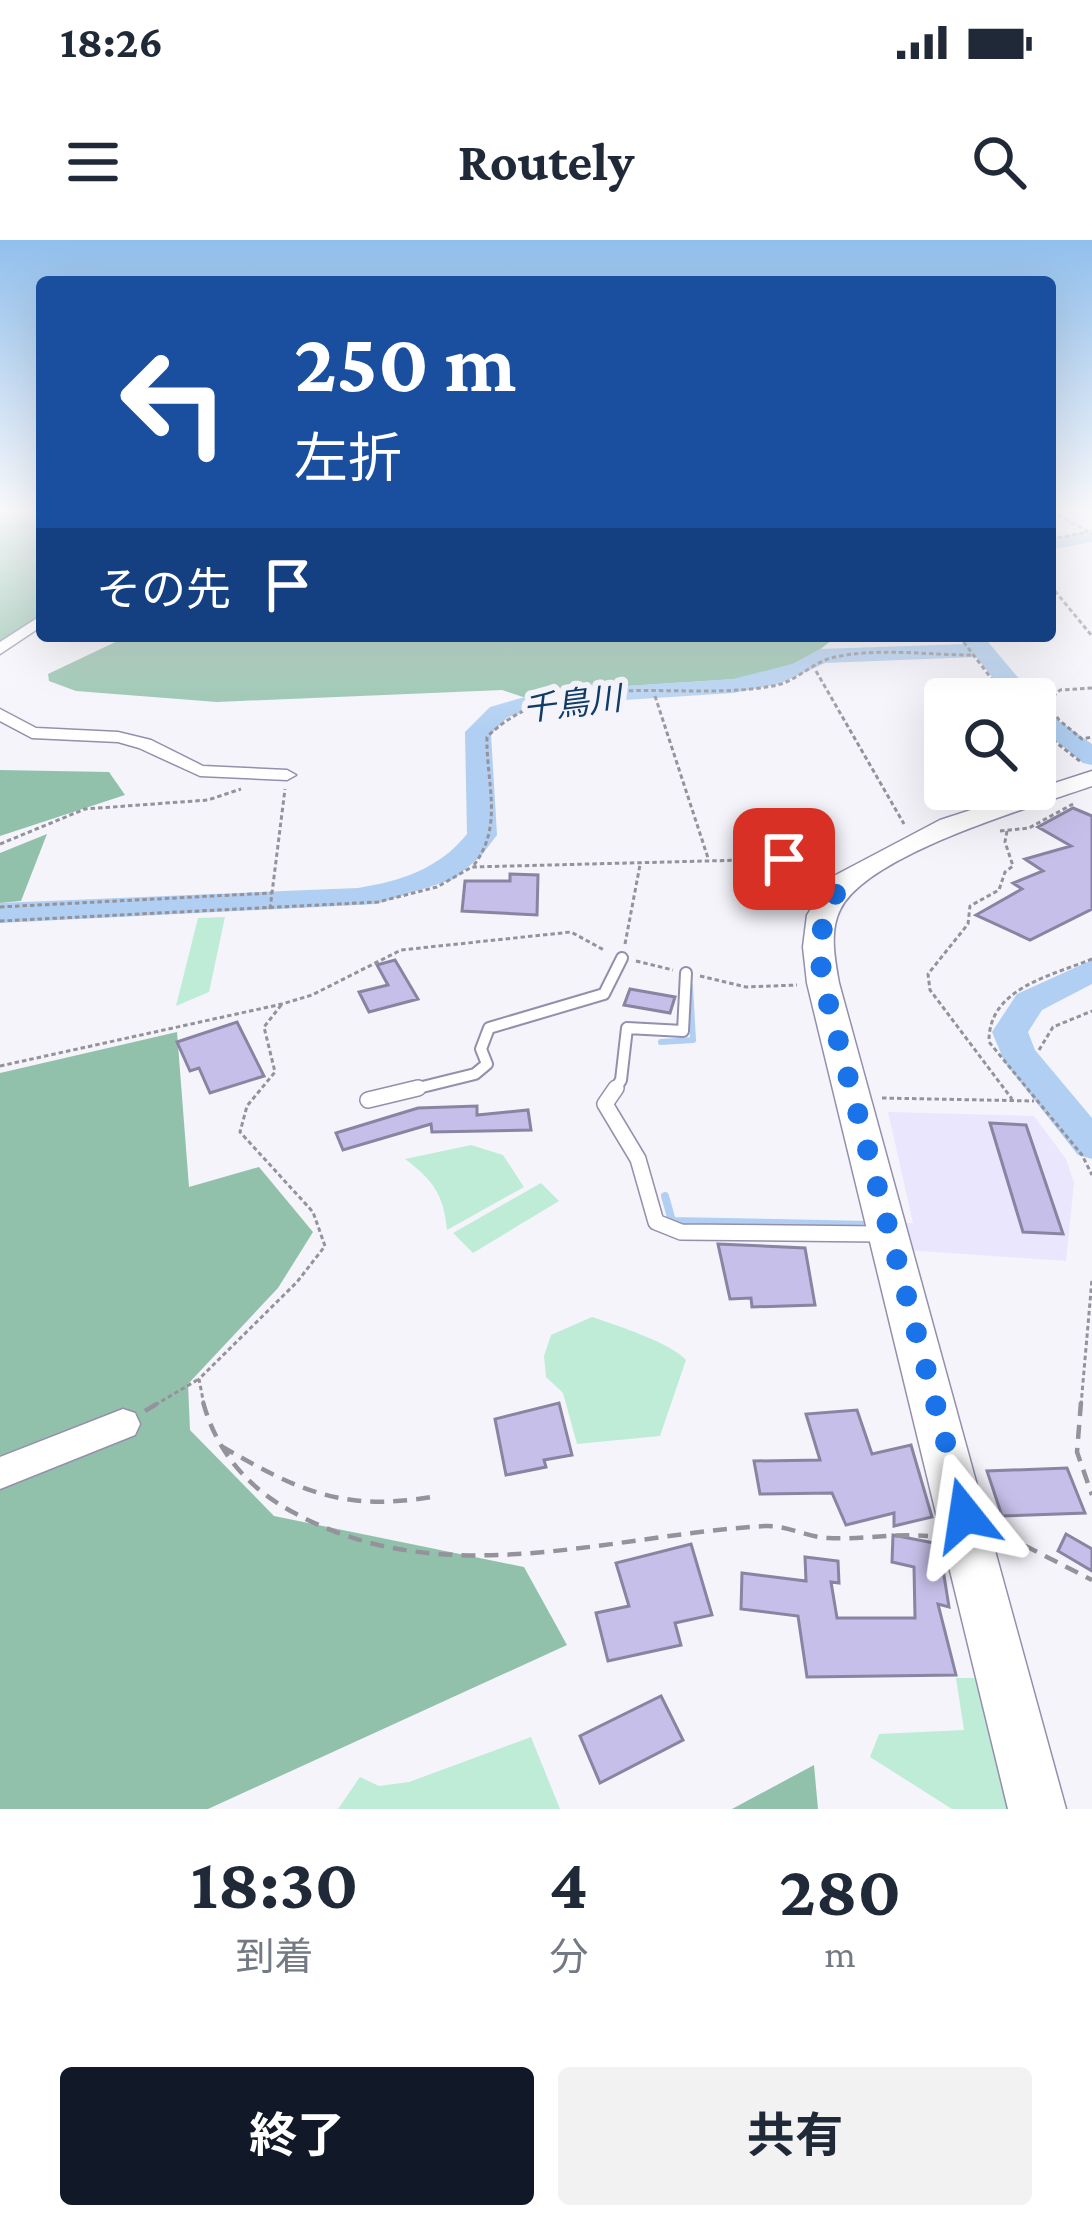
<!DOCTYPE html>
<html lang="ja">
<meta charset="utf-8">
<style>
body{margin:0;font-family:"Crimson Pro","Noto Sans JP",serif;background:#f2f2f3;color:#1f2937;height:100vh;display:flex;flex-direction:column;font-size:45px;white-space:nowrap}
*{box-sizing:border-box;margin:0}
p{font-size:39px;color:#747a83}
.icon{flex:none;width:66px;height:66px;fill:none;stroke:currentColor;stroke-width:2;stroke-linecap:round;stroke-linejoin:round}
.map{position:relative;height:1569px;overflow:hidden}
.drawer{display:flex;flex-direction:column;background:#fff;flex:1}
.drawer>*{flex:none}
.hud{position:absolute;left:36px;top:36px;width:1020px;height:366px;border-radius:12px;box-shadow:0 12px 48px #0002;background:#1a4fa0;color:#fff;overflow:hidden}
.buttons{position:absolute;left:924px;top:438px;display:grid;gap:24px}
.buttons a{display:grid;place-items:center;width:132px;height:132px;border-radius:12px;background:#fff;box-shadow:0 12px 48px #0002;font-size:60px}
.pin{position:absolute;display:grid;place-items:center;width:102px;height:102px;color:#fff;margin:-51px;border-radius:24px;box-shadow:0 6px 18px #0006}
.me{position:absolute;width:132px;margin:-66px;rotate:345deg;stroke-linejoin:round;filter:drop-shadow(0 0 9px #0008)}
.turn{display:flex;align-items:center;gap:42px;height:252px;padding:0 60px;font-size:54px}
.turn .icon{width:156px;height:156px;stroke-width:2.5}
.turn b{display:block;font-size:84px;line-height:102px}
.then{display:flex;align-items:center;height:114px;padding:0 60px;background:#0003;gap:24px;font-size:45px}
.eta{display:flex;justify-content:space-evenly;align-items:center;height:204px;text-align:center}
.eta b{font-size:72px;font-weight:700;line-height:84px}
.cta{display:flex;gap:24px;margin-top:auto;padding:24px 60px}
.cta a{flex:1;height:138px;border-radius:12px;background:#111827;color:#fff;font-size:48px;font-weight:700;line-height:138px;text-align:center}
.cta a+a{background:#f2f2f3;color:#1f2937}
.status{display:flex;justify-content:space-between;align-items:center;height:84px;padding:0 60px;background:#fff;direction:ltr}
.status svg{height:33px;fill:currentColor}
header{display:flex;justify-content:space-between;align-items:center;height:156px;padding:0 60px;background:#fff;font-size:54px;font-weight:700}
.map>svg:first-child{display:block}
.built{fill:#eae6fe}
.green{fill:#bfecd7}
.forest{fill:#92c1ab}
.lines{fill:none;stroke-linecap:round;stroke-linejoin:round}
.stream-far1{stroke:#b0cff2;stroke-width:6}
.stream{stroke:#b0cff2;stroke-width:8}
.river{fill:#b0cff2;fill-rule:evenodd}
.building{fill:#c6bfe9;stroke:#8984a1;stroke-width:3}
.service-far1-casing{stroke:#948fad;stroke-width:14}
.service-casing{stroke:#948fad;stroke-width:18}
.minor-casing{stroke:#948fad;stroke-width:3}
.secondary-casing{stroke:#948fad;stroke-width:3}
.path-far1{stroke:#94939c;stroke-width:3;stroke-dasharray:4.5 3;stroke-linecap:butt}
.path{stroke:#94939c;stroke-width:4.5;stroke-dasharray:14 9;stroke-linecap:butt}
.service-far1{stroke:#fff;stroke-width:10}
.service{stroke:#fff;stroke-width:15}
.minor{fill:#fff;fill-rule:evenodd}
.secondary{fill:#fff;fill-rule:evenodd}
.route{stroke:#1a73e8;stroke-width:21;stroke-dasharray:0 37.8}
.labels{text-anchor:middle;stroke-width:12;stroke-linejoin:round;paint-order:stroke}
.far-water-label{font-size:33px;font-style:italic;fill:#103c67;stroke:#f5f4fb}
</style>
<div class="status"><b>18:26</b><svg viewBox="0 0 49 12"><path d="M0 12V9h3v3zM5 12V6h3v6zM10 12V3h3v9zM15 12V0h3v12zM26 1h20v11H26zM47 4h2v5h-2z"/></svg></div>
<header><svg class="icon" aria-label="menu" viewBox="0 0 24 24"><path d="M4 6h16M4 12h16M4 18h16"/></svg>Routely<svg class="icon" aria-label="search" viewBox="0 0 24 24"><circle cx="10" cy="10" r="6"/><path d="M15 15l6 6"/></svg></header>
<div class="map">
<svg width="1092" height="1569" viewBox="0 0 1092 1569">
<rect width="100%" height="100%" fill="#f5f4fb"/>
<path class="built" d="M888,872l146,4 32,43 8,24 -8,78 -160,-11 -9,-27h16z"/>
<path class="green" d="M225,677l-16,75 -33,14 22,-88z
M471,905l32,10 21,32 -77,43c-3,-35 -14,-50 -42,-71z
M541,943l18,18 -86,52 -20,-20z
M592,1077c24,8 79,26 94,43l-26,76 -83,8 -14,-51 -17,-16 -2,-21 7,-21z
M956,1438h24l32,131h-60l-82,-52 9,-23 85,-4z
M531,1497l29,72h-222l22,-32 19,9 30,-4z"/>
<path class="forest" d="M0,271h42v105l-42,28z
M128,396h709l-38,30 -31,11 -201,13 -44,7 -21,-7 -285,12 -141,-11 -27,-10 -1,-7z
M0,530l109,2 16,23 -125,41z
M47,594l-26,67 -21,2v-50z
M177,792l12,155 70,-20 54,65 -35,56 -90,96 2,46 84,86 250,51 43,78 -359,164h-208v-736z
M814,1525l4,44h-86z"/>
<g class="lines">
<path class="stream-far1" d="M661,802l32,-2 -3,-54"/>
<path class="stream" d="M665,956l7,25 199,4"/>
<path class="river" d="M1092,290v12l-42,8v-12z
M960,396h23l49,58 3,5h-25l-34,-42 -151,6 -46,21 -46,9 -186,12 -39,12 -17,17 6,101 -16,21 -27,23 -78,25 -376,19v-20l358,-15c43,-7 81,-19 109,-54l-2,-102 25,-25 55,-16 188,-12 59,-15 28,-15 146,-5z
M1035,464l57,40v21l-9,-2 -48,-39z
M1092,720v24l-50,26 -14,22 7,18 57,68v41l-14,-4 -73,-92 -13,-31 25,-38z"/>
</g>
<path class="building" d="M1073,568l19,8v93l-62,31 -54,-25 46,-26 -9,-6 30,-12 -18,-12 46,-13 -33,-19z
M510,634l28,1 -1,40 -75,-4 3,-30h45z
M395,720l23,39 -49,13 -10,-20 29,-7 -11,-20z
M630,749l45,8 -5,16 -46,-8z
M237,782l27,54 -54,17 -11,-25 -9,3 -13,-29z
M477,866v9l51,-5 3,20 -99,2 -1,-8 -88,26 -7,-17 82,-25z
M990,883l36,2 37,109 -40,-2z
M718,1004l87,4 10,57 -63,2 -1,-9 -21,1z
M559,1163l13,52 -28,5 2,7 -40,8 -11,-56z
M857,1170l15,44 39,-9 21,72 -38,9v-13l-48,12 -14,-32 -72,1 -6,-33 66,-1 -14,-46z
M1067,1228l18,45 -83,3 -15,-45z
M1066,1294l26,15v22l-34,-20z
M893,1295l46,9 10,63 -11,-3 18,71 -149,2 -9,-61 -57,-7 1,-36 64,8 -1,-24 33,4 1,22 -8,-1 6,36h78l-1,-51 -22,-5z
M691,1304l21,71 -37,8 6,22 -73,16 -12,-48 33,-7 -13,-43z
M661,1456l22,44 -83,43 -20,-47z"/>
<g class="lines">
<g class="service-far1-casing">
<path id="service-far1" d="M406,851l69,-17 12,-10 -6,-15 8,-21 115,-34 18,-36
M614,851l7,-11 6,-52 56,3 3,-58"/>
</g>
<g class="service-casing">
<path id="service" d="M616,848l-11,16 33,55 18,63 25,10 198,2
M368,860l50,-12"/>
</g>
<g class="minor-casing">
<path id="minor" d="M42,375v11l-42,28v-12z
M0,469l36,19 82,4 33,8 52,26 84,4 9,5 -9,5 -87,-4 -61,-28 -21,-6 -86,-4 -32,-17z
M123,1169l12,4 5,11 -5,11 -135,54v-32z"/>
</g>
<g class="secondary-casing">
<path id="secondary" d="M1092,531v15c-60,21 -225,68 -252,124 -11,22 -5,50 -1,73l227,826h-58l-201,-826 -4,-36 4,-32 25,-38 108,-57z"/>
</g>
<path class="path-far1" d="M1052,271l40,23
M1050,299l34,-6
M1050,345l42,51
M959,396l48,63
M816,431l88,153
M1092,448l-32,2 -13,12 12,18 23,19 10,-2
M655,456l53,162
M1035,464l10,-1
M1035,486l46,36
M1000,591l29,-3 44,-24
M1007,591l-2,11 8,24 -8,6 -6,18 -29,16 -2,18 -40,50 2,16 82,109
M0,604l85,-35 123,-9 33,-11
M474,625c30,-40 12,-82 13,-128 72,-72 195,-34 286,-51 23,-4 37,-22 58,-28 44,-11 96,-3 140,-3
M0,667l272,-14
M270,669l15,-120
M0,681l378,-19 59,-15 35,-20 312,-8 34,14
M625,704l15,-79
M1092,719c-41,17 -104,29 -103,83l93,113 10,20
M636,721l37,9
M700,736l46,11 51,-2
M1039,810l14,-23 39,-16
M0,826l282,-62 30,-9 89,-45 170,-18 33,18
M882,858l152,3
M155,1165l44,-26
M204,1165l-5,-26 98,-97 28,-36 -12,-34 -73,-80 7,-26 28,-34 -11,-45 18,-23
M1081,1165l11,-126"/>
<path class="path" d="M203,1162c15,54 48,89 97,114 148,77 309,19 465,10 22,-1 41,11 63,12 33,2 66,-5 100,-2
M1081,1162l-4,50 15,43
M145,1171l15,-9
M221,1206c76,44 121,66 211,51
M1004,1295l88,45"/>
<use href="#service-far1" class="service-far1"/>
<use href="#service" class="service"/>
<use href="#minor" class="minor"/>
<use href="#secondary" class="secondary"/>
</g>
<linearGradient id="sky" x2="0" y2="1"><stop stop-color="#91bfec"/><stop offset="0.55" stop-color="#fafafd"/><stop offset="1" stop-color="#fafafd" stop-opacity="0"/></linearGradient>
<rect width="1092" height="491" fill="url(#sky)"/>
<g class="lines">
<path class="route" d="M784,619l58,24c-22,35 -25,59 -19,100l142,532"/>
</g>
<g class="labels">
<g class="far-water-label">
<text transform="translate(572 463) rotate(-7)" y="12">千鳥川</text>
</g>
</g>
</svg>
<div class="buttons">
<a><svg class="icon" aria-label="search" viewBox="0 0 24 24"><circle cx="10" cy="10" r="6"/><path d="M15 15l6 6"/></svg></a>
</div>
<div class="pin" style="left:784px;top:619px;background:#d93025"><svg class="icon" aria-label="arrive" viewBox="0 0 24 24"><path d="M6 21V4h12l-3 4 3 4H6"/></svg></div>
<svg class="me" style="left:965px;top:1275px" viewBox="-20 -20 40 40"><path d="M0-17L14 15 0 8-14 15z" fill="#1a73e8" stroke="#fff" stroke-width="4"/></svg>
<div class="hud">
<div class="turn"><svg class="icon" aria-label="left" viewBox="0 0 24 24"><path d="M17 20v-9H6M10 6l-5 5 5 5"/></svg><div><b>250 m</b>左折</div></div>
<div class="then">その先<svg class="icon" aria-label="arrive" viewBox="0 0 24 24"><path d="M6 21V4h12l-3 4 3 4H6"/></svg></div>
</div>
</div>
<section class="drawer">
<div class="eta">
<div><b>18:30</b><p>到着</p></div>
<div><b>4</b><p>分</p></div>
<div><b>280</b><p>m</p></div>
</div>
<div class="cta"><a>終了</a><a>共有</a></div>
</section>
